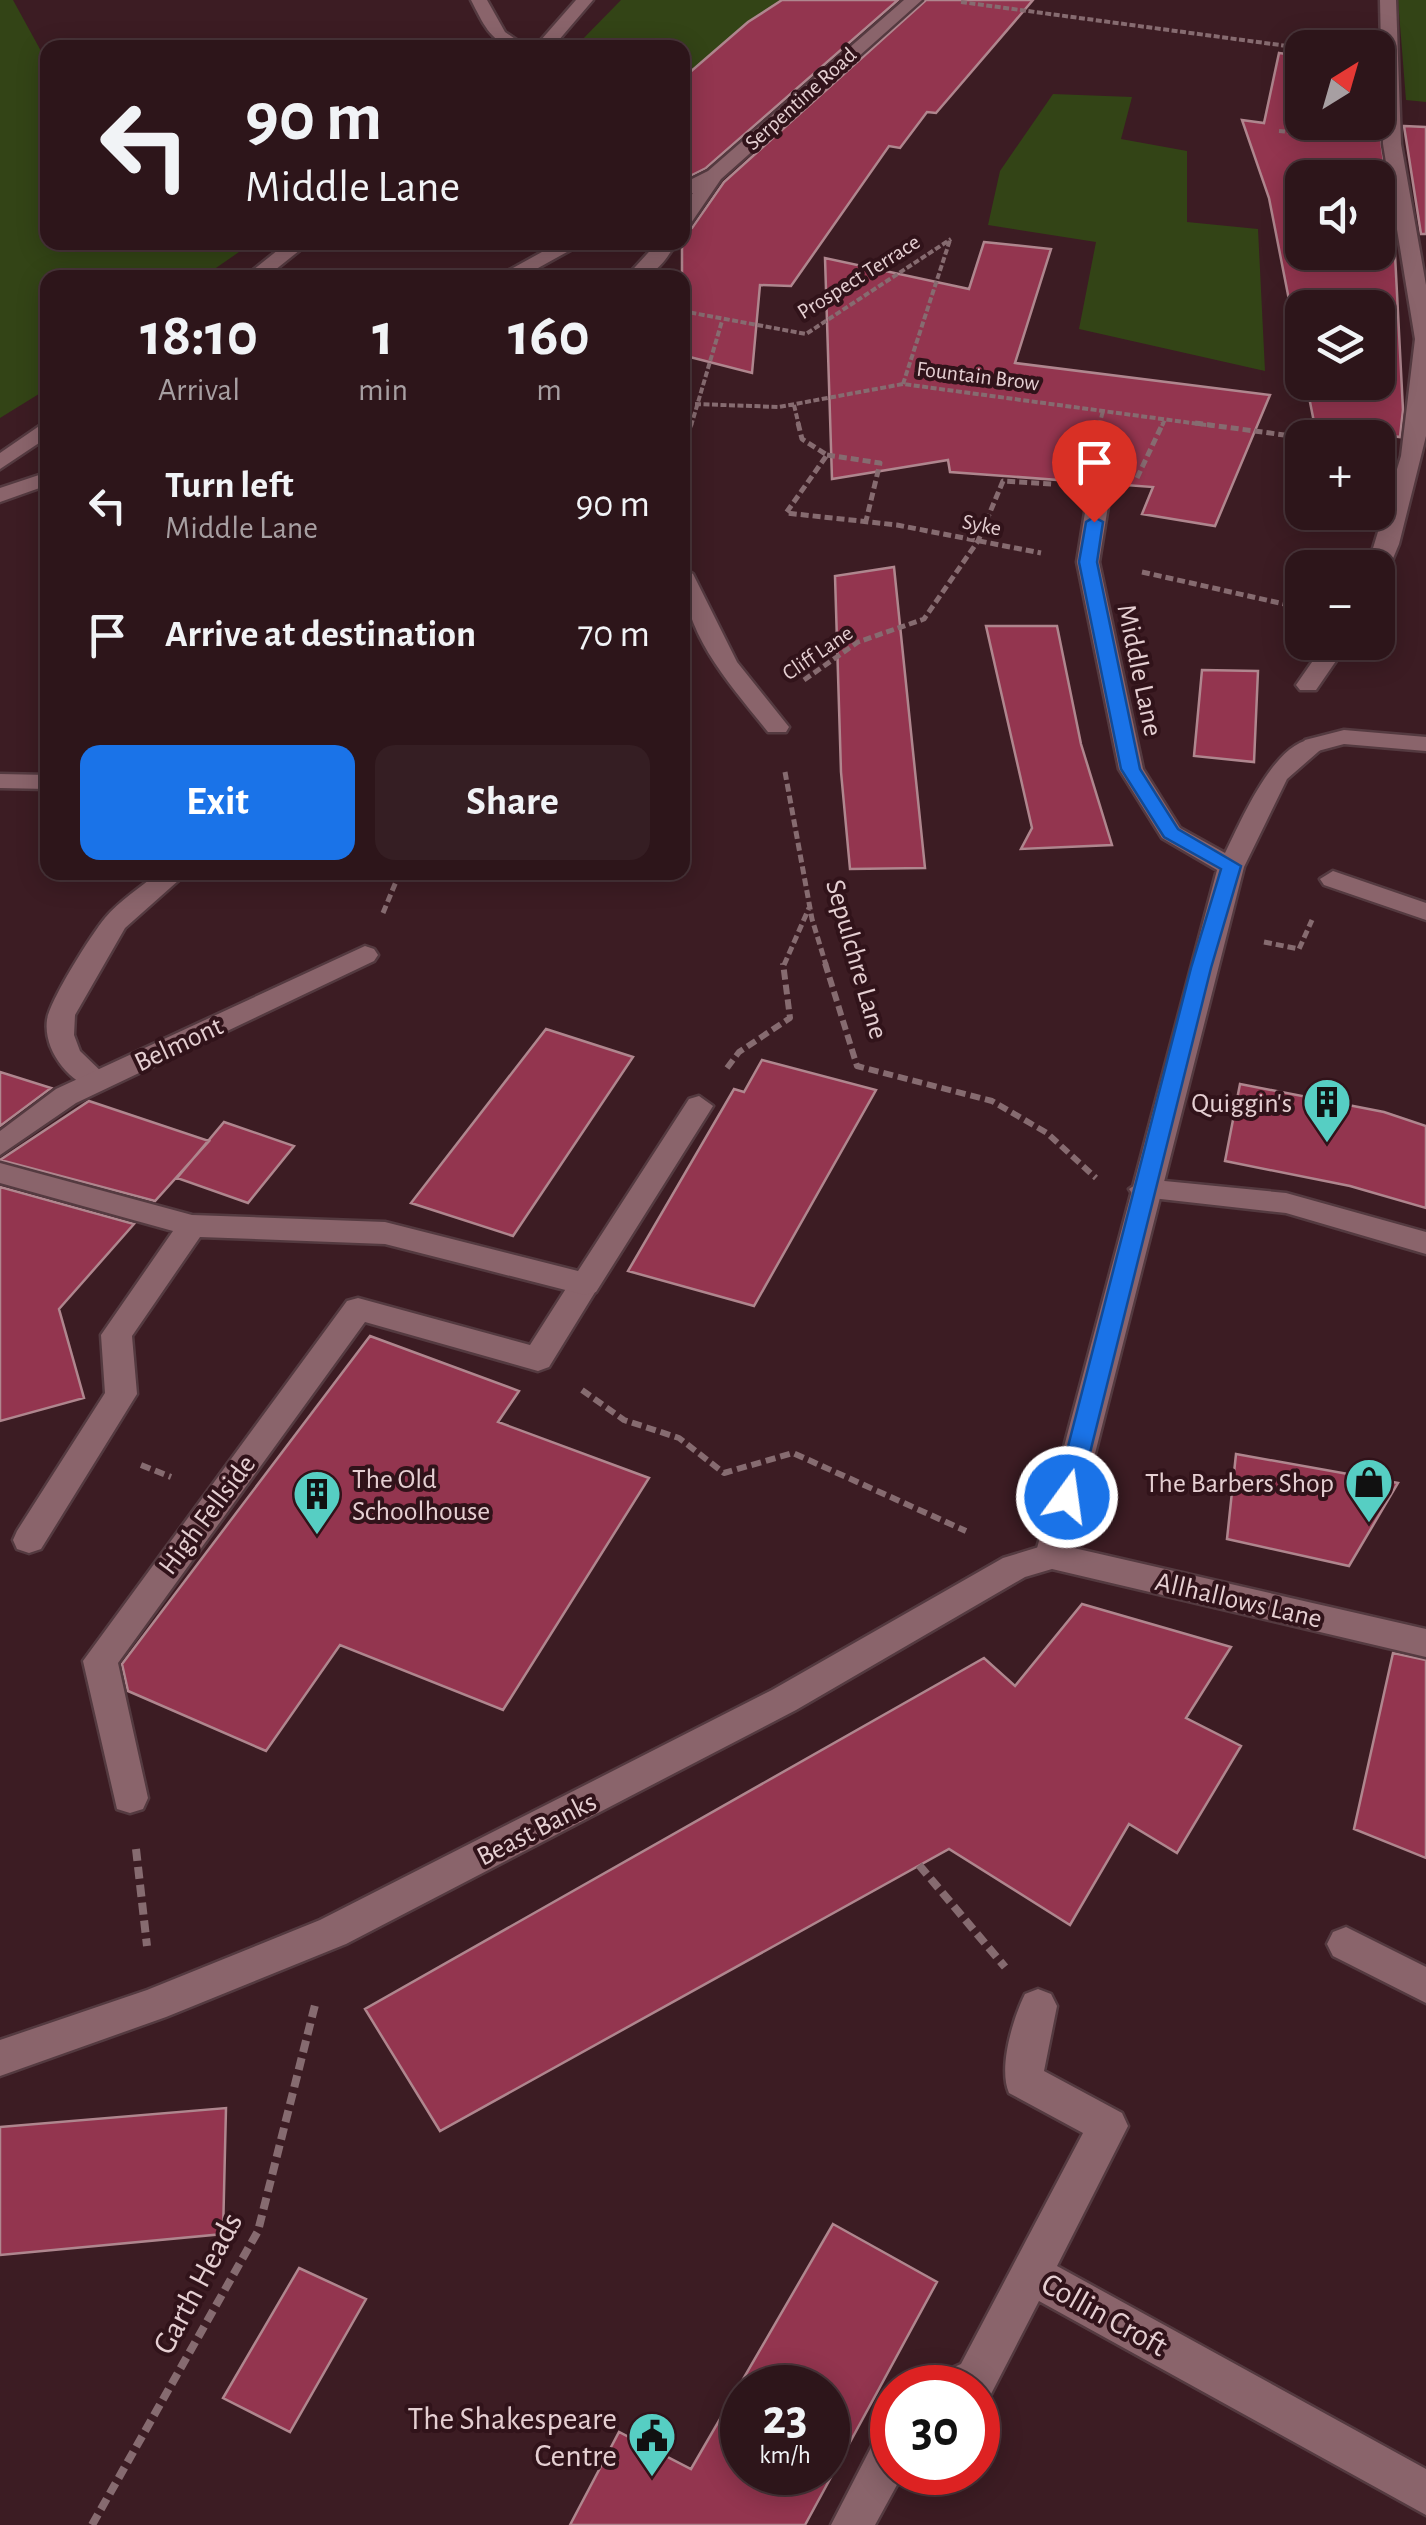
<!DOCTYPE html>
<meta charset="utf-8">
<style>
body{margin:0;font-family:"Alegreya Sans",sans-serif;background:#351e23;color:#f1f3f6;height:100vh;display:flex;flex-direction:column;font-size:38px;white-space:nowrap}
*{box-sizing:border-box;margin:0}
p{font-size:32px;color:#a79fa2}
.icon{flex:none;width:55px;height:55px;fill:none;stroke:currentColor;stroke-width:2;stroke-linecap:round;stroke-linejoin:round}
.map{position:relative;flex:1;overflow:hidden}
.drawer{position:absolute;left:40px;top:270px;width:650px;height:610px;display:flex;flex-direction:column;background:#2d151a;border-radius:20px;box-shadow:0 5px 25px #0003,0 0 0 2px #483439}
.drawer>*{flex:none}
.top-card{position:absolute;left:40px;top:40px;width:650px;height:210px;border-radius:20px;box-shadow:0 5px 25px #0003,0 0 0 2px #483439;background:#2d151a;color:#f1f3f6;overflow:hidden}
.needle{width:65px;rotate:37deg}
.controls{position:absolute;left:1285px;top:30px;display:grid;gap:20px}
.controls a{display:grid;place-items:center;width:110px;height:110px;border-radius:20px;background:#2d151a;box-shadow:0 5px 25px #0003,0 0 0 2px #483439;font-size:50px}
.speed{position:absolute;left:720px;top:2365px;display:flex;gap:20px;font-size:50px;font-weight:700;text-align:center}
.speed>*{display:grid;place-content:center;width:130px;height:130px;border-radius:50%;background:#2d151a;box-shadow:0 5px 25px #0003,0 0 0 2px #483439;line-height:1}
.speed small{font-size:25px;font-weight:400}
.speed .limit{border:15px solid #d22;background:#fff;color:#111}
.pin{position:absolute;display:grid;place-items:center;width:85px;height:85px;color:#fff;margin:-102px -42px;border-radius:50% 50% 50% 0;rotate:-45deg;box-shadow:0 0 10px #0007}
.pin .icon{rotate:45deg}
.me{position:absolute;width:110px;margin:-55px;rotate:14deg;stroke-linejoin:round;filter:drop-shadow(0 0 8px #0008)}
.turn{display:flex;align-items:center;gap:35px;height:210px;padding:0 40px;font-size:45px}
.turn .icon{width:130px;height:130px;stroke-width:2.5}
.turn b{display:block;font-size:70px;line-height:85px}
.eta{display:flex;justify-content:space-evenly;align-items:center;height:170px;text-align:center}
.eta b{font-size:60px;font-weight:700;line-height:70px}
.button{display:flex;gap:20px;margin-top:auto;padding:20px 40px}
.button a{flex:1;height:115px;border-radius:20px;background:#1a73e8;color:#fff;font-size:40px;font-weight:700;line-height:115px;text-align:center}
.button a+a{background:#351e23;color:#f1f3f6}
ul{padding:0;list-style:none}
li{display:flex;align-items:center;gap:30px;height:130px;padding:0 40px}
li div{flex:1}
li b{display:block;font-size:38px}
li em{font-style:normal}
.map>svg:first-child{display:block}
.green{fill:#334416}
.building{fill:#93354f;stroke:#af868e;stroke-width:2.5;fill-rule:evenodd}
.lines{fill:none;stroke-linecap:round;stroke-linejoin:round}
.lane-casing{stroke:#543a40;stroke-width:5}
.street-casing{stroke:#543a40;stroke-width:5}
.secondary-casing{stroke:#543a40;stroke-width:5}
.path-far3{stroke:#866b70;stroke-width:4;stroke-dasharray:6 2.5;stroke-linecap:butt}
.path-far2{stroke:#866b70;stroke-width:5;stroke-dasharray:8 4;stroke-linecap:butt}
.path-far1{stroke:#866b70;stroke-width:6;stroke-dasharray:10 5;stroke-linecap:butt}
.path{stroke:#866b70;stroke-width:8;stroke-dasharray:12 6;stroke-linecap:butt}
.lane{fill:#8a646b;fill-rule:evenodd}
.street{fill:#8a646b;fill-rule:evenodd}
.secondary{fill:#8a646b;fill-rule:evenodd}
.route{fill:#1a73e8;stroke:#114b97;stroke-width:2.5}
.labels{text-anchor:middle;stroke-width:8;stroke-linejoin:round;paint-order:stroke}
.far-street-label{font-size:22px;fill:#e5cfd2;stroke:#31131a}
.street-label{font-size:28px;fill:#e5cfd2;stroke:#31131a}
.poi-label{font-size:28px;fill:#e5cfd2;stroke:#31131a;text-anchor:end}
.near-street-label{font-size:32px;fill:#e5cfd2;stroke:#31131a}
.near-poi-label{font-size:32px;fill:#e5cfd2;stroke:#31131a;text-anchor:end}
</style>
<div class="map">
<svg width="1426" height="2525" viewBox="0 0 1426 2525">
<rect width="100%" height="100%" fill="#3c1c23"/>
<path class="green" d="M0,0h13l34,62 1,180 204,1 -49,34 -155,1 -1,111 -47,29z
M621,0h161l-6,9 -48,30 -45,40 -1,-31h-108z
M1398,0h28v102l-20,-2z
M1053,94l79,3 -11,42 66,12v71l71,7 7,142 -186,-42 17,-87 -108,-17 12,-54z"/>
<path class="building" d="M782,0h116l-192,168 -24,12v-101l66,-57z
M926,0h107l-97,113 -9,-1 -27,36 -11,-2 -98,140 -31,-1 -8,88 -70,-18v-123l10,-4 32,-46z
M1279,53l23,3v66l77,3 15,110 9,175 -3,27 -85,-10 -9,-45h72v-74h-76v58l-33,-168 -27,-78 22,3zM1302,178h76v74h-76z
M1404,126l22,1v107h-5z
M984,242l67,7 -36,114 255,32 -55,131 -73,-12 11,-27 -203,-15 -2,-12 -116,19 -7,-221 144,31z
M894,567l31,301 -75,1 -9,-97 -6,-196z
M986,626h71l24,118 31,101 -91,4 11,-21z
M1202,670l56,1 -4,91 -60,-6z
M546,1029l87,28 -120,179 -102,-33z
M762,1060l114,30 -122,216 -126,-35 106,-182 10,3z
M0,1072l51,16 -51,38z
M1240,1084l144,28 42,14v82l-76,-22 -125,-25z
M89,1101l120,40 -54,60 -155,-41z
M224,1122l70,24 -46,57 -71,-25z
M0,1187l134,37 -75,85 25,89 -84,23z
M370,1336l149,55 -21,31 151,56 -146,232 -163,-65 -74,106 -138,-60 -6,-27z
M1236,1454l162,29 -49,83 -122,-27z
M1082,1604l149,43 -45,71 55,28 -64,107 -48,-29 -59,101 -121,-76 -509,282 -75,-122 619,-351 31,28z
M1393,1653l33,7v198l-72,-29z
M226,2108l-3,126 -223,21v-128z
M833,2224l104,58 -132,243h-235l49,-93 72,37zM742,2388h86v84h-86z
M299,2268l67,31 -76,133 -67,-34z"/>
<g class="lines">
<g class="lane-casing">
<path id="lane" d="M1344,730l82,7v14l-82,-7 -30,8 -12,-7 3,-5z
M0,774l48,1v14l-48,-1z
M159,872h29l-63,56 -50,87 -1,20 6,16 31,30 -14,9c-28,-7 -54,-40 -50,-70 3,-20 44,-85 58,-102 14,-17 36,-31 54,-46z
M1144,1179l142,14 140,39v22l-140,-41 -152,-17 -5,-7z
M585,1273l11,3 4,8 -51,83 -11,4 -173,-49 -247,341 30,135 -5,11 -13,4 -13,-4 -34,-148 264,-360 11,-3 172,47 44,-69z
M1346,1927l80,40v36l-93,-47 -6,-12 6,-12z"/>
</g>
<g class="street-casing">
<path id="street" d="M471,0h16l18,32 23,16c-35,0 -42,-19 -57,-48z
M576,0h17l-41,48h-18z
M904,0h18l-201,179 -32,47 -7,2v-20l11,-15 -11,3v-12l26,-13z
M1380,0h16l5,144 25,141v151l-27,108 -10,24 -11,7v-7h-11l34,-112 14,-117 -32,-195z
M288,242h22l-45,36h-22z
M560,242h25l-65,36h-25z
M658,242h19c-15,24 -23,36 -52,36z
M48,420v17l-48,32v-16z
M48,472v13l-48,17v-14z
M1098,493l11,7 -10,62 44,207 37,59 45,25c16,-31 53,-124 98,-113l3,5 -39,34 -43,88 -175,689 -5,9 -12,4 -12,-4 -5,-9 182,-686 -55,-32 -43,-69 -42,-207 10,-62z
M682,567l11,7 44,88 52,65 -3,5h-18c-39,-49 -86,-99 -86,-165z
M1326,642h23l-33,48h-16l-4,-5z
M1333,871l93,32v17l-102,-35 -4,-6z
M365,946l9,3 4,6 -4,6 -298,142 -76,52v-24l56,-42z
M699,1096l14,10 -117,186 -11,3 -200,-51 -185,-7 -68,99 5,58 -5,8 -91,147 -12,4 -12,-4 -4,-9 4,-9 88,-138 -4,-58 72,-104 -173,-48v-20l192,52 193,7 193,49 111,-172z
M1038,1989l13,5 6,12 -13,65 78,42 6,13 -71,140 369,203v46l-387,-214 -48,93 -13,6v-12h-43l6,-15 20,-9 122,-231 -74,-40c-11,-25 4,-75 16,-99z
M892,2430v42h12l-29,53h-44l46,-89z"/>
</g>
<g class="secondary-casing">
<path id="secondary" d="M1052,1543l374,86v28l-374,-88 -27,8 -229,133 -450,234 -180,73 -166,59v-36l147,-50 173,-70 452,-230 231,-132z"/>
</g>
<path class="path-far3" d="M961,2l341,46
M1279,131l66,6
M682,311l124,23 145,-95
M903,384l47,-144
M695,404l84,3 124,-23 311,42
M794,405l5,21
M691,426l31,-105
M1099,426l4,-15
M1162,426l3,-7"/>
<path class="path-far2" d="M798,423l4,16 25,16 -41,58 111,12 144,28
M1195,423l112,15
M682,454l9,-31
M827,455l53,8 -14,58
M1089,463l11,-40
M1137,478l26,-55
M1142,572l160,36
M804,680l54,-38 66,-23 54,-78 25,-60 50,3
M785,772l27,147 14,46
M383,913l17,-41
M1264,942l35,7 13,-29
M784,965l25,-57"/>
<path class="path-far1" d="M825,963l32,103 135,35 55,32 49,45
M727,1068l12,-16 51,-34 -7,-55
M582,1390l42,30 55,18 45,35 69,-20 173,78
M141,1465l30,12"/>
<path class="path" d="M136,1849l11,97
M919,1865l86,102
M92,2525l166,-294 58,-230"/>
<use href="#lane" class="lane"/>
<use href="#street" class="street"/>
<use href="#secondary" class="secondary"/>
</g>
<path class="route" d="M1094,517l9,5 -6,40 43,207 38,60 63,37 -30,102 -132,529 -12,10 -12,-10 136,-529 30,-99 -57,-32 -43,-68 -42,-207 7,-40z"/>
<defs>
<g id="building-pin" transform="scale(2.5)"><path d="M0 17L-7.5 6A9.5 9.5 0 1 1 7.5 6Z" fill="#56cec3" stroke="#31131a"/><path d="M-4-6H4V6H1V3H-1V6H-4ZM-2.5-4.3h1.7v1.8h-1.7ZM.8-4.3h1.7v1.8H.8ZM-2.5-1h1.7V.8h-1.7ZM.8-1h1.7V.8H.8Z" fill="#111"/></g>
<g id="shop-pin" transform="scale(2.5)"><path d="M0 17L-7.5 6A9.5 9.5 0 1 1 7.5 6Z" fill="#56cec3" stroke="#31131a"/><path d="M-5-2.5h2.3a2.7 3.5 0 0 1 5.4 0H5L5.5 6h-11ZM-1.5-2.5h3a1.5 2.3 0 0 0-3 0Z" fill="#111"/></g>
<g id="civic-pin" transform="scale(2.5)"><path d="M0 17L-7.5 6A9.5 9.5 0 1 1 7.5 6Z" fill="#56cec3" stroke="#31131a"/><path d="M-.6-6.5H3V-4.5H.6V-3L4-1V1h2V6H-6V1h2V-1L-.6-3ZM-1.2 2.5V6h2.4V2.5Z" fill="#111"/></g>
</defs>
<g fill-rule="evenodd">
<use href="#building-pin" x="1327" y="1102"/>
<use href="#shop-pin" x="1369" y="1482"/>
<use href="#building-pin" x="317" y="1494"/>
<use href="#civic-pin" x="652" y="2436"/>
</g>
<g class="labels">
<g class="far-street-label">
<text transform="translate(800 98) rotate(-42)" y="8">Serpentine Road</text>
<text transform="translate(858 276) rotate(-32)" y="8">Prospect Terrace</text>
<text transform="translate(978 375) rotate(7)" y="8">Fountain Brow</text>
<text transform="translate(982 524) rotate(11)" y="8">Syke</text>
<text transform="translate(817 652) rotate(-34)" y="8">Cliff Lane</text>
</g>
<g class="street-label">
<text transform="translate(1141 670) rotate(78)" y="10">Middle Lane</text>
<text transform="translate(858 959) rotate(74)" y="10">Sepulchre Lane</text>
<text transform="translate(178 1043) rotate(-25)" y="10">Belmont</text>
<text transform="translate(206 1514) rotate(-53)" y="10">High Fellside</text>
<text transform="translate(1239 1599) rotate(13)" y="10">Allhallows Lane</text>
<text transform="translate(536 1828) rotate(-27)" y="10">Beast Banks</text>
</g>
<g class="poi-label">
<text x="1292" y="1112">Quiggin's</text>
<text x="352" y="1488" text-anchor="start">The Old<tspan x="352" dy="32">Schoolhouse</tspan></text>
<text x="1334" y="1492">The Barbers Shop</text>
</g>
<g class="near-street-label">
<text transform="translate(197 2283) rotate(-62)" y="11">Garth Heads</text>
<text transform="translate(1105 2314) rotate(29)" y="11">Collin Croft</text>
</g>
<g class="near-poi-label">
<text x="617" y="2429">The Shakespeare<tspan x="617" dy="37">Centre</tspan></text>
</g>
</g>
</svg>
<div class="controls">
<a><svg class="needle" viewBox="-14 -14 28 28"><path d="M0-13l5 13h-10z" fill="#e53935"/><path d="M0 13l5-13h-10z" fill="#a79fa2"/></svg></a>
<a><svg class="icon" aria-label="sound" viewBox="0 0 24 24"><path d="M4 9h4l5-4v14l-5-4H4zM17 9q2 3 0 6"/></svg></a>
<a><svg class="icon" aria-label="layers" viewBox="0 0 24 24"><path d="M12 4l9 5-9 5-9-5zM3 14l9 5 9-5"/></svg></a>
<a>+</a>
<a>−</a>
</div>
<div class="speed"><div>23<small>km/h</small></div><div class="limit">30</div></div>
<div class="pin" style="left:1094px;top:522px;background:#d93025"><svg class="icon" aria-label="arrive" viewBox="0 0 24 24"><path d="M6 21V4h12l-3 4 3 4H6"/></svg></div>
<svg class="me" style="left:1067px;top:1497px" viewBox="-20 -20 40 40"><circle r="17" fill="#1a73e8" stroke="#fff" stroke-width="3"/><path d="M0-11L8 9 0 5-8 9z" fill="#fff"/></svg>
<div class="top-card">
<div class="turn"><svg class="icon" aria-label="left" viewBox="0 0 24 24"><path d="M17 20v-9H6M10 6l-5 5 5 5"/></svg><div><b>90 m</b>Middle Lane</div></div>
</div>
<section class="drawer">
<div class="eta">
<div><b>18:10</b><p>Arrival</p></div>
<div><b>1</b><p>min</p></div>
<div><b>160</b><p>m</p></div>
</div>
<ul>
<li><svg class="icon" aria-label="left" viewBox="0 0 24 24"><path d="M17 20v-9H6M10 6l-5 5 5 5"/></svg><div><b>Turn left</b><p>Middle Lane</p></div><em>90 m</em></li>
<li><svg class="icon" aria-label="arrive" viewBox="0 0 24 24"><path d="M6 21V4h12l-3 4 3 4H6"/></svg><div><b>Arrive at destination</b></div><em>70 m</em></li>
</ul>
<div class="button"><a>Exit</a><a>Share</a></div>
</section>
</div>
